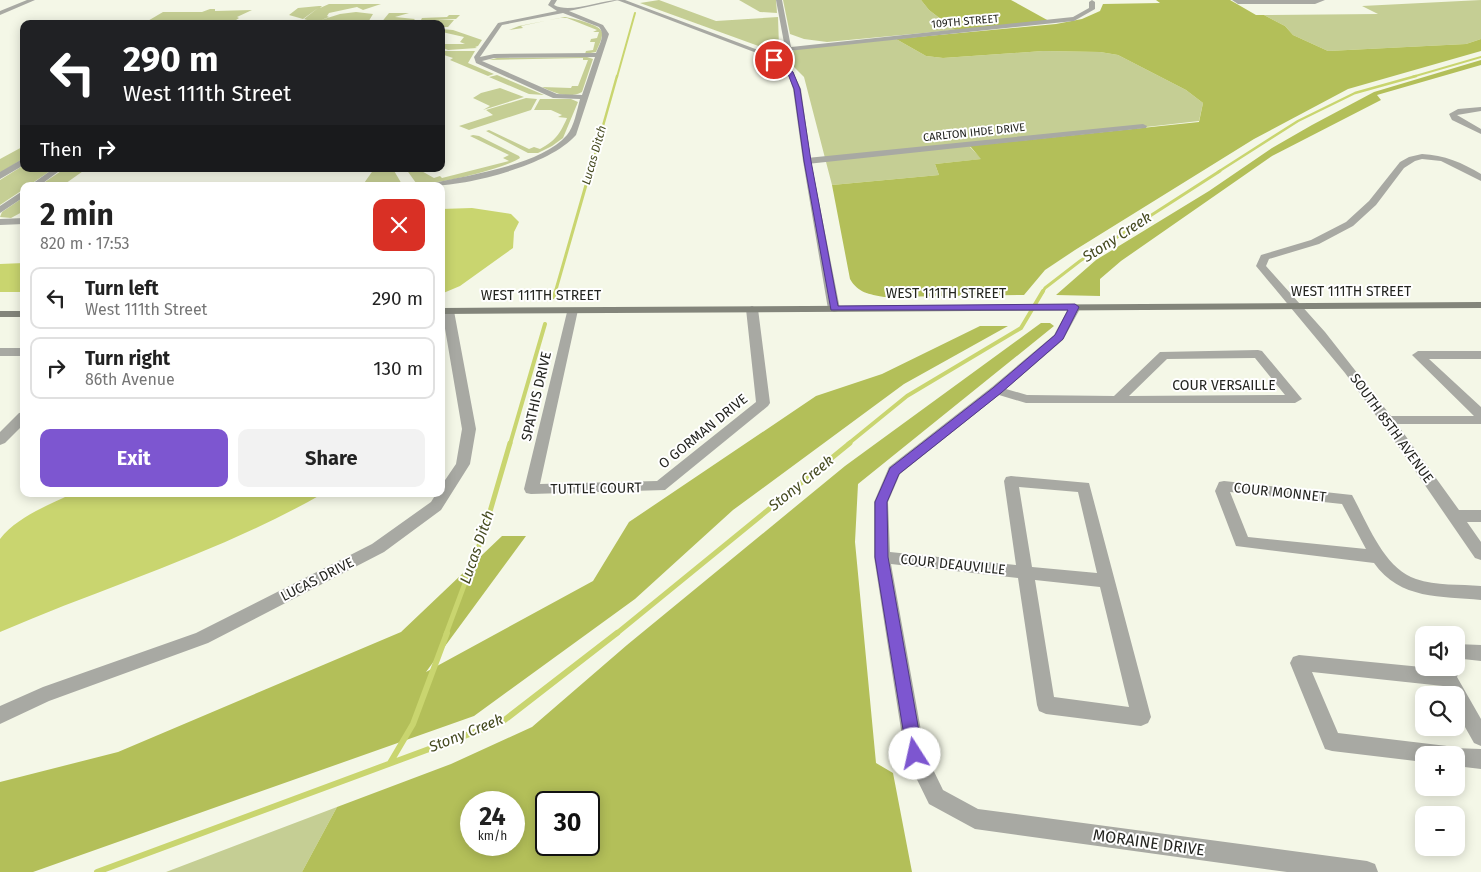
<!DOCTYPE html>
<meta charset="utf-8">
<style>
body{margin:0;font-family:"Fira Sans",sans-serif;background:#f2f2f2;color:#222;height:100vh;display:flex;flex-direction:column;font-size:19px;white-space:nowrap}
*{box-sizing:border-box;margin:0}
p{font-size:16px;color:#767676}
.icon{flex:none;width:28px;height:28px;fill:none;stroke:currentColor;stroke-width:2;stroke-linecap:round;stroke-linejoin:round}
.map{position:relative;flex:1;overflow:hidden}
.panel{position:absolute;left:20px;top:182px;width:425px;height:315px;display:flex;flex-direction:column;background:#fff;border-radius:10px;box-shadow:0 2px 12px #0003}
.panel>*{flex:none}
.banner{position:absolute;left:20px;top:20px;width:425px;height:152px;border-radius:10px;box-shadow:0 2px 12px #0003;background:#202124;color:#fff;overflow:hidden}
.fabs{position:absolute;left:1415px;top:626px;display:grid;gap:10px}
.fabs a{display:grid;place-items:center;width:50px;height:50px;border-radius:10px;background:#fff;box-shadow:0 2px 12px #0003;font-size:25px}
.speed{position:absolute;left:460px;top:791px;display:flex;gap:10px;font-size:25px;font-weight:700;text-align:center}
.speed>*{display:grid;place-content:center;width:65px;height:65px;border-radius:50%;background:#fff;box-shadow:0 2px 12px #0003;line-height:1}
.speed small{font-size:12px;font-weight:400}
.speed .limit{border:2px solid #111;border-radius:8px;background:#fff;color:#111}
.pin{position:absolute;display:grid;place-items:center;width:42px;height:42px;color:#fff;margin:-21px;border:2px solid #fff;border-radius:50%;box-shadow:0 1px 5px #0007}
.me{position:absolute;width:55px;margin:-28px;rotate:350deg;stroke-linejoin:round;filter:drop-shadow(0 0 4px #0008)}
.turn{display:flex;align-items:center;gap:18px;height:105px;padding:0 20px;font-size:22px}
.turn .icon{width:65px;height:65px;stroke-width:2.5}
.turn b{display:block;font-size:35px;line-height:42px}
.then{display:flex;align-items:center;height:48px;padding:0 20px;background:#0003;gap:10px;font-size:19px}
.round{display:grid;place-items:center;flex:none;width:52px;height:52px;border-radius:10px;background:#f2f2f2}
.summary{display:flex;align-items:center;justify-content:space-between;height:85px;padding:0 20px}
h1{font-size:30px;font-weight:700;line-height:38px}
.cta{display:flex;gap:10px;margin-top:auto;padding:10px 20px}
.cta a{flex:1;height:58px;border-radius:10px;background:#7d56d0;color:#fff;font-size:20px;font-weight:700;line-height:58px;text-align:center}
.cta a+a{background:#f2f2f2;color:#222}
ul{padding:0;list-style:none}
li{display:flex;align-items:center;gap:15px;height:62px;margin:0 10px 8px;padding:0 10px;border:2px solid #e0e0e0;border-radius:10px}
li div{flex:1}
li b{display:block;font-size:19px}
li em{font-style:normal}
.map>svg:first-child{display:block}
.green{fill:#c5ce94}
.forest{fill:#b3bf59;fill-rule:evenodd}
.water{fill:#c9d56f}
.lines{fill:none;stroke-linecap:round;stroke-linejoin:round}
.stream-far5{stroke:#c9d56f;stroke-width:2}
.stream-far4{stroke:#c9d56f;stroke-width:2.5}
.stream-far3{stroke:#c9d56f;stroke-width:3}
.stream-far2{stroke:#c9d56f;stroke-width:4}
.stream-far1{stroke:#c9d56f;stroke-width:5}
.stream{stroke:#c9d56f;stroke-width:6}
.minor{fill:#a8a9a3;fill-rule:evenodd}
.tertiary{fill:#a8a9a3;fill-rule:evenodd}
.secondary{fill:#83857b;fill-rule:evenodd}
.route{fill:#7d56d0;stroke:#513887}
.labels{text-anchor:middle;stroke-width:4;stroke-linejoin:round;paint-order:stroke}
.far-street-label{font-size:11px;fill:#242520;stroke:#fff}
.far-water-label{font-size:12px;font-style:italic;fill:#454a20;stroke:#fff}
.street-label{font-size:14px;fill:#242520;stroke:#fff}
.water-label{font-size:15px;font-style:italic;fill:#454a20;stroke:#fff}
.near-street-label{font-size:16px;fill:#242520;stroke:#fff}
</style>
<div class="map">
<svg width="1481" height="872" viewBox="0 0 1481 872">
<rect width="100%" height="100%" fill="#f4f7e7"/>
<path class="green" d="M659,0l57,21 62,-4 1,30 -2,2 -13,-1 -124,-45z
M739,0h37l1,13 -17,-1z
M783,0h138l8,10 26,20 -128,12 -23,-3 -14,-5z
M1481,0v39l-15,5 -138,7 -35,-16 -8,-9 -21,-11 114,-1 -16,-8z
M329,4h52l-18,6 -6,-3 -28,6 -2,3 2,1 -8,3 19,-6 16,-2 17,2 -6,10h-72l12,-4 -3,-1 14,-11 -15,11 -14,-4 9,-7 21,-2h3l-2,2z
M210,9h5v2l37,-1 -15,7 2,1 -9,6 -84,-2 17,-10h39z
M389,13h20l-14,4 20,2 -5,5h-30z
M449,15h11l-4,4 -22,1h20l-6,7h-7v-3l-25,-1 5,-3 1,-2 25,-1z
M565,17c7,1 36,8 37,15 1,6 -4,15 -6,20l-11,2 1,-3 7,-1 2,-8h-5l1,-3 6,-1 2,-6h-6l4,-2 -30,-12h-8l-38,8 2,2 -14,2 10,-4z
M441,29l12,1 29,10 -4,6 -3,1 2,1 -29,2 -7,-3v-3h24l-5,-2 4,-5 -22,-5z
M896,39l30,17 17,2 100,-7 57,1 18,3 68,35 17,13 -4,18 -229,26 12,12 -47,5 4,11 -107,10 -28,-108 -20,-20 -1,-3 18,-6z
M441,51h34l-7,12 26,11 -6,2 -38,-16 3,-2 -12,-4z
M587,57l6,2 -11,33c-13,7 -28,1 -40,-5l29,1 1,-2h6l10,-26h-5v-2l-94,2 8,-2z
M497,75l47,20 -15,-1 -40,-17z
M500,88l24,9 -41,13 7,-4 -17,-8 8,-5z
M526,98l11,1 -6,11 -62,20 -10,-4 34,-11 -7,-5z
M540,99h31l7,3 -15,36 -11,8 -14,7h-10l-42,-22 3,-1 40,19 5,-2 6,2c15,-8 20,-15 27,-31l-9,-1 4,-2 -11,-5h-17z
M473,135l6,1 40,20 1,2c-14,10 -88,29 -104,25l-10,-14h12l16,9 6,-2 2,2 67,-17 -6,-3 6,-3 -39,-19z
M24,146v12l-24,15v-14z
M24,165v4h29l-25,17h-4v3l-24,16v-25z
M64,169h22l-24,17h-23z
M374,169h19l10,17h-10l-3,-4 -21,4h-15h8z
M24,197v14l-13,7 -11,-1 2,-5z
M337,807l-35,65h-136z"/>
<path class="forest" d="M921,0h90l38,21 -94,9 -26,-20z
M1156,0h74l26,15h8l21,11 8,9 35,16 138,-7 15,-5v12l-133,38 -94,50 -179,111 -30,20 -21,25 -140,2c-15,-3 -26,-4 -34,-18l-18,-94 107,-10 -4,-11 46,-5 -11,-13 229,-24 4,-19 -17,-13 -68,-35 -18,-3 -57,-1 -100,7 -17,-2 -30,-17 160,-15 26,-5 18,-8 3,-7 57,-1z
M1481,60v5l-104,30 4,5 -109,56 -151,105 -21,18v17l-44,-1 40,-35 113,-69 63,-43 40,-23 62,-33z
M1041,323h9l4,3 -196,158 -3,58 21,221 17,10 19,99h-610l35,-65 114,-43 81,-37 95,-82 218,-179zM514,802v43h-43v-43zM546,802h43v43h-43z
M980,326h28l-104,58 -171,126 -98,89 -161,117 -441,156h-33v-90l118,-30 283,-120 101,-96h24l-100,136 167,-91 36,-59 187,-126 66,-22z"/>
<path class="water" d="M472,208l39,6 8,8 -5,10 -1,16 -53,38 -19,8v-85z
M24,263v29h-24v-28z
M71,494h251c-101,58 -215,92 -322,138v-93c17,-22 47,-33 71,-45z"/>
<g class="lines">
<path class="stream-far5" d="M617,77l18,-64
M1412,77l69,-20"/>
<path class="stream-far4" d="M590,172l27,-96
M1218,172l80,-51 57,-28 61,-17"/>
<path class="stream-far3" d="M555,293l35,-122
M1042,293l3,-5 35,-27 140,-90"/>
<path class="stream-far2" d="M554,297l2,-6
M510,444l35,-120
M848,444l59,-48 114,-68 22,-37"/>
<path class="stream-far1" d="M446,634l38,-102 26,-89
M616,634l234,-191"/>
<path class="stream" d="M390,763l23,-39 34,-91
M97,872l405,-150 115,-89"/>
<path class="minor" d="M27,0h8l-35,15v-4z
M551,0h6l-3,5c16,9 46,-5 65,-5l-50,11 34,14 6,9 -33,101c-27,31 -110,51 -148,51l1,-2c38,-9 111,-18 138,-49 7,-8 10,-25 13,-36l-27,-1 -77,-35 -2,-6 24,-34 59,-12 -9,-6zM563,13l36,14c7,8 0,18 -3,26l-102,1 -14,3 22,-32zM595,57l-13,38 -25,-1 -75,-33 12,-3z
M776,0h6l9,47 282,-30 16,-9v-6l3,-2 3,2v7l-21,12 -286,30 -24,5 -2,-1v-2l23,-5z
M1232,0h93l-10,4h-77z
M1481,107v4l-24,4 24,14v5l-29,-14 -3,-6 9,-5z
M1143,124l4,2 -1,2 -339,36 -4,-3 4,-3z
M1422,154c22,1 41,9 59,20v7l-40,-20 -19,-2 -7,2 -11,7 -28,37 -23,21 -34,18 -50,15 -3,7 59,66 66,84h83l-62,-61 6,-4h63v8h-52l52,48v17h-84l62,86h22v12h-14l14,20v18l-6,-2 -77,-112 -53,-73 -89,-107 5,-11 50,-15 35,-18 23,-21 31,-39 9,-5z
M24,158v7l-24,14v-7z
M53,169h9l-23,17h-10z
M24,190v7l-24,16v-7z
M24,218v6l-24,1v-6z
M1075,304l6,3 -18,33 -57,49 21,6 87,1 46,-44 98,-2 4,1 40,48 -7,4h-269l-27,-8 -99,79 -12,28 2,50 126,13 -12,-84 2,-4 5,-1 78,7 62,234 -3,6 -7,3 -95,-12 -7,-3 -2,-6 -19,-127 -127,-14 34,189 18,37 35,19 389,52 8,3 3,8h-91l-312,-43 -46,-25 -24,-49 -31,-198v-55l15,-35 103,-80 62,-52 15,-28zM1255,358l30,37 -156,1 38,-37zM1019,487l59,5 19,81 -65,-6zM1035,580l65,7 29,120 -75,-10z
M752,306l6,3 12,94 -2,3 -103,84 -134,4 -5,-1 -2,-4 44,-181h8l2,2 -38,174 117,-3 99,-79 -10,-93z
M448,308l6,3 22,118 -6,35 -29,46 -57,42 -176,91 -159,58 -49,23v-18l43,-19 153,-54 176,-89 59,-42 5,-8h5v-8l15,-22 6,-35 -20,-118z
M0,348h24v8h-24z
M24,412v12l-19,19 -5,2v-13l19,-19z
M1224,481l128,14c15,27 32,74 64,84 20,7 44,5 65,7v14c-40,-4 -81,0 -107,-37l-138,-17 -21,-55 4,-9zM1230,492l112,12 24,45 -118,-12z
M1456,644l25,1v16l-18,-2 -4,4 2,5 -4,9 24,42v27l-7,-3 -18,-32v-16h-8l-5,-9 -131,-14 26,61 109,13 6,2 28,1v20l-25,-3v-11h-32v7l-92,-11 -7,-2 -35,-86 3,-6 6,-2 143,14 1,-1h13z"/>
<path class="tertiary" d="M617,0h8l141,53 27,19 8,17 10,72 29,148 -2,2 -4,1 -6,-3 -25,-148 -10,-72 -5,-15 -26,-19z"/>
<path class="secondary" d="M1481,302v6l-1040,6v-6z
M0,311h24v6h-24z"/>
</g>
<path class="route" d="M772,59h4l17,13 7,17 11,72 27,145 237,-2 4,3 -16,32 -62,54 -102,81 -12,28 1,55 35,197 -2,6 -6,2 -6,-2 -2,-6 -32,-197v-55l15,-34 103,-80 62,-53 13,-25h-237l-27,-149 -10,-72 -6,-15 -16,-13z"/>
<g class="labels">
<g class="far-street-label">
<text transform="translate(965 21) rotate(-5)" y="4">109TH STREET</text>
<text transform="translate(974 132) rotate(-6)" y="4">CARLTON IHDE DRIVE</text>
</g>
<g class="far-water-label">
<text transform="translate(594 155) rotate(-74)" y="4">Lucas Ditch</text>
</g>
<g class="street-label">
<text x="1351" y="296">WEST 111TH STREET</text>
<text x="946" y="298">WEST 111TH STREET</text>
<text x="541" y="300">WEST 111TH STREET</text>
<text x="1224" y="390">COUR VERSAILLE</text>
<text transform="translate(536 396) rotate(-77)" y="5">SPATHIS DRIVE</text>
<text transform="translate(1392 428) rotate(54)" y="5">SOUTH 85TH AVENUE</text>
<text transform="translate(703 431) rotate(-39)" y="5">O GORMAN DRIVE</text>
<text transform="translate(596 488) rotate(-1)" y="5">TUTTLE COURT</text>
<text transform="translate(1280 492) rotate(6)" y="5">COUR MONNET</text>
<text transform="translate(953 564) rotate(6)" y="5">COUR DEAUVILLE</text>
<text transform="translate(317 579) rotate(-27)" y="5">LUCAS DRIVE</text>
</g>
<g class="water-label">
<text transform="translate(1117 237) rotate(-33)" y="5">Stony Creek</text>
<text transform="translate(801 483) rotate(-39)" y="5">Stony Creek</text>
<text transform="translate(477 547) rotate(-71)" y="5">Lucas Ditch</text>
<text transform="translate(466 733) rotate(-22)" y="5">Stony Creek</text>
</g>
<g class="near-street-label">
<text transform="translate(1149 842) rotate(8)" y="6">MORAINE DRIVE</text>
</g>
</g>
</svg>
<div class="fabs">
<a><svg class="icon" aria-label="sound" viewBox="0 0 24 24"><path d="M4 9h4l5-4v14l-5-4H4zM17 9q2 3 0 6"/></svg></a>
<a><svg class="icon" aria-label="search" viewBox="0 0 24 24"><circle cx="10" cy="10" r="6"/><path d="M15 15l6 6"/></svg></a>
<a>+</a>
<a>−</a>
</div>
<div class="speed"><div>24<small>km/h</small></div><div class="limit">30</div></div>
<div class="pin" style="left:774px;top:60px;background:#d93025"><svg class="icon" aria-label="arrive" viewBox="0 0 24 24"><path d="M6 21V4h12l-3 4 3 4H6"/></svg></div>
<svg class="me" style="left:915px;top:754px" viewBox="-20 -20 40 40"><circle r="19" fill="#fff"/><path d="M0-13L10 11 0 6-10 11z" fill="#7d56d0"/></svg>
<div class="banner">
<div class="turn"><svg class="icon" aria-label="left" viewBox="0 0 24 24"><path d="M17 20v-9H6M10 6l-5 5 5 5"/></svg><div><b>290 m</b>West 111th Street</div></div>
<div class="then">Then<svg class="icon" aria-label="right" viewBox="0 0 24 24"><path d="M7 20v-9h11M14 6l5 5-5 5"/></svg></div>
</div>
<section class="panel">
<div class="summary"><div><h1>2 min</h1><p>820 m · 17:53</p></div><a class="round" style="background:#d93025;color:#fff"><svg class="icon" aria-label="close" viewBox="0 0 24 24"><path d="M6 6l12 12M18 6L6 18"/></svg></a></div>
<ul>
<li><svg class="icon" aria-label="left" viewBox="0 0 24 24"><path d="M17 20v-9H6M10 6l-5 5 5 5"/></svg><div><b>Turn left</b><p>West 111th Street</p></div><em>290 m</em></li>
<li><svg class="icon" aria-label="right" viewBox="0 0 24 24"><path d="M7 20v-9h11M14 6l5 5-5 5"/></svg><div><b>Turn right</b><p>86th Avenue</p></div><em>130 m</em></li>
</ul>
<div class="cta"><a>Exit</a><a>Share</a></div>
</section>
</div>
